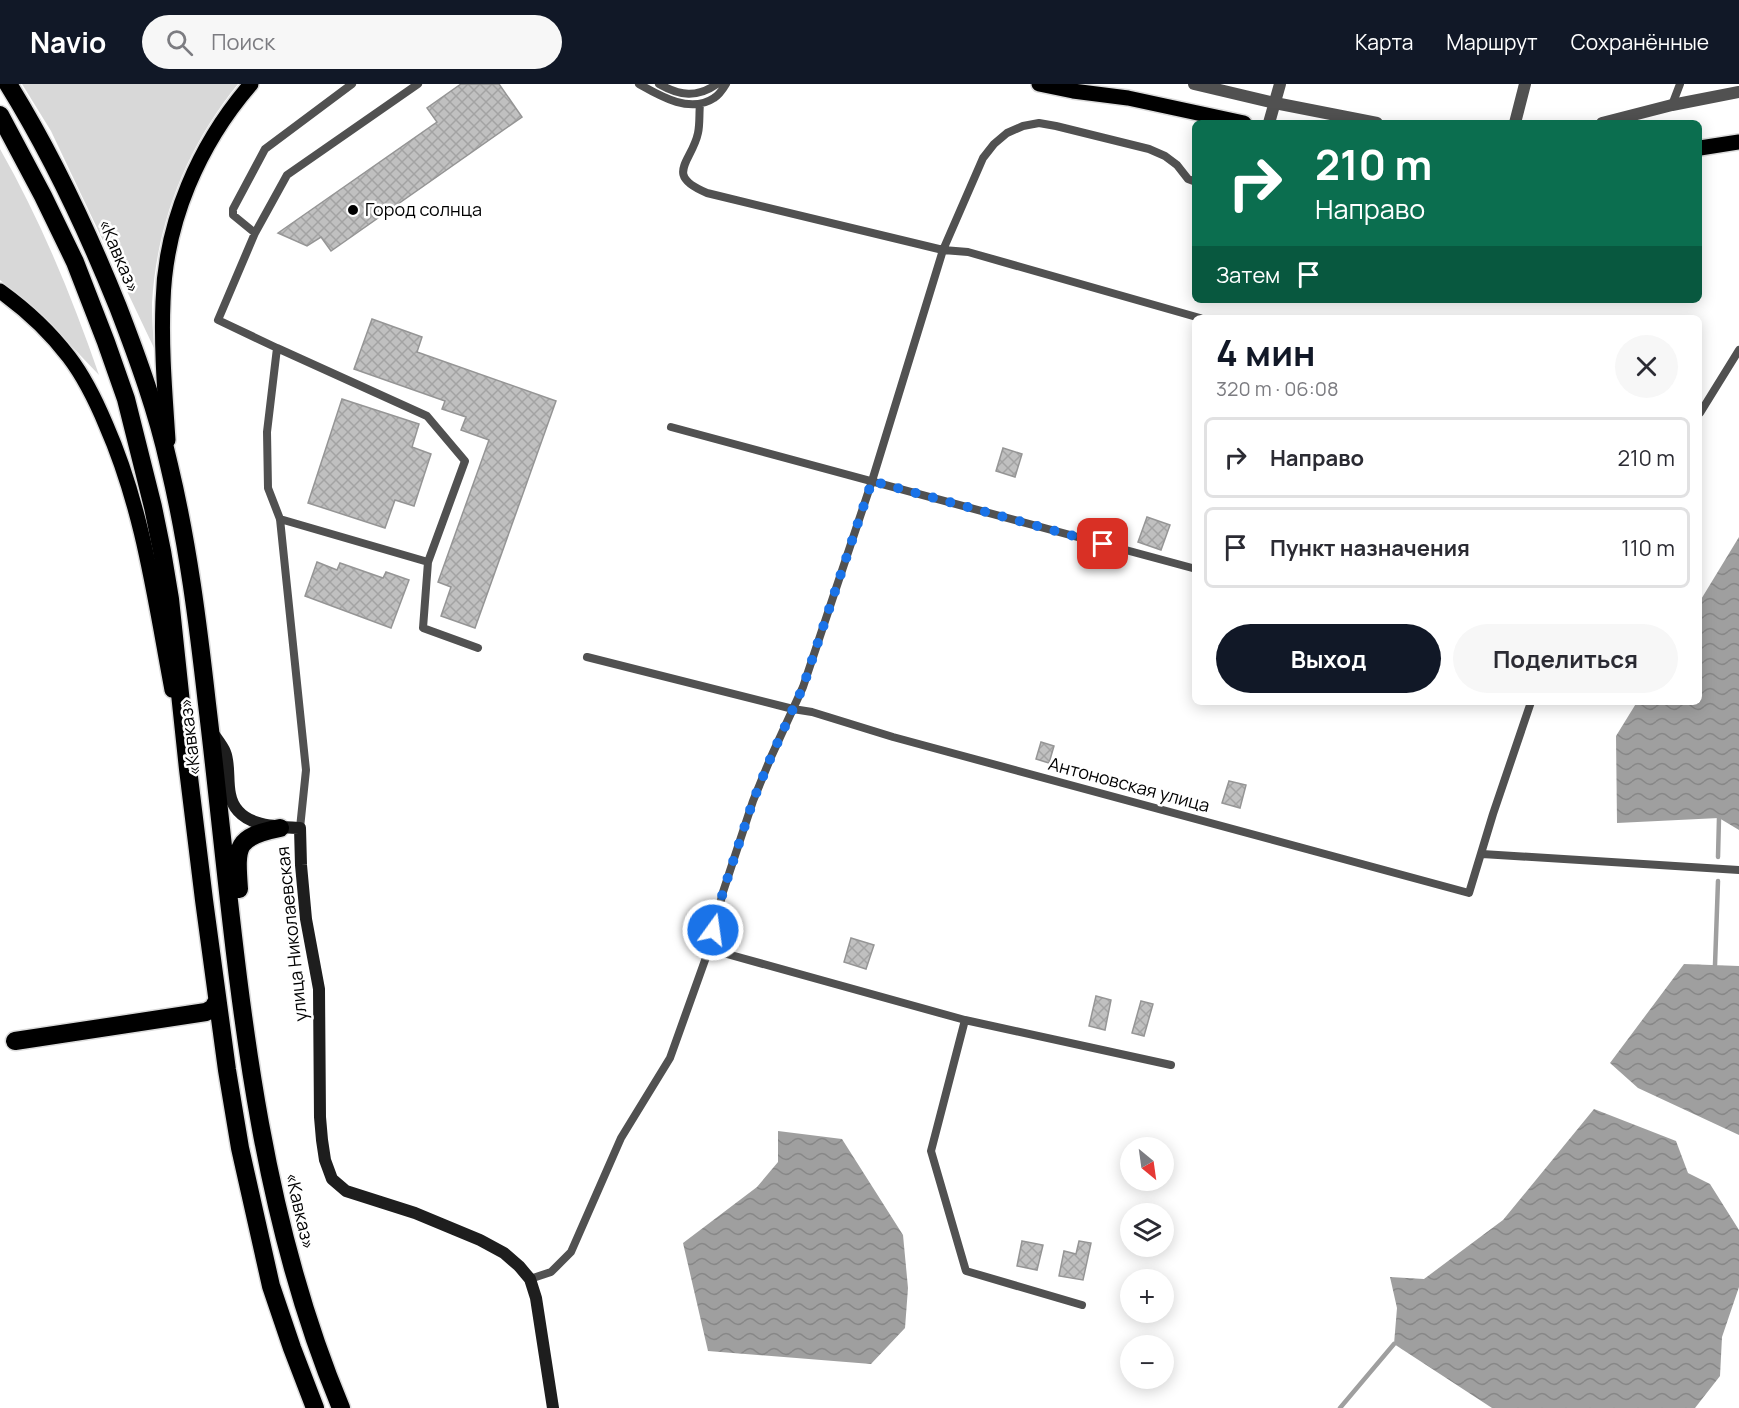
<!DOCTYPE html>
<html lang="ru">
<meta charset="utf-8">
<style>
body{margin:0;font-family:Manrope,sans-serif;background:#f7f7f7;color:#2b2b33;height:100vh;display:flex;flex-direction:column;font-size:22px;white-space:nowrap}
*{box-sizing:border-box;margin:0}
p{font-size:20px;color:#7c7c81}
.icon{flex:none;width:33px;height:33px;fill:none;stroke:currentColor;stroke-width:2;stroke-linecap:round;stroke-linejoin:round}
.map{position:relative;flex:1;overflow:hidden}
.side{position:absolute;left:1192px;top:231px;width:510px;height:390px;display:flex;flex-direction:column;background:#fff;border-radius:9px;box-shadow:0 3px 15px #0003}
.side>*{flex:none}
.hud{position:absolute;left:1192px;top:36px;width:510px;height:183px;border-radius:9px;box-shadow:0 3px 15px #0003;background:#0b6e4f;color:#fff;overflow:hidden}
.needle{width:39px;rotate:151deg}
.fabs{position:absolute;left:1120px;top:1053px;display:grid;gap:12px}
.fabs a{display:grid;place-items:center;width:54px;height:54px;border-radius:50%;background:#fff;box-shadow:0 3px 15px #0003;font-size:30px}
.pin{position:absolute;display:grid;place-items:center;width:51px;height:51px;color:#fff;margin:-26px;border-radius:12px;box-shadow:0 3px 9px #0006}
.me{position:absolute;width:66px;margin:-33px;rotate:14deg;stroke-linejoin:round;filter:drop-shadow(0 0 4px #0008)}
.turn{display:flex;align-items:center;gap:21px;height:126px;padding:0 24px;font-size:27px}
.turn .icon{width:78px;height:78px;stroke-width:2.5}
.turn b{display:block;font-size:42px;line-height:51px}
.then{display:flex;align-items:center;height:57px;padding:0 24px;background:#0003;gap:12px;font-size:22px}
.round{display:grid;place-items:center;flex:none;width:63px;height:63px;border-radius:32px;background:#f7f7f7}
.summary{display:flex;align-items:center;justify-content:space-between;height:102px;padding:0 24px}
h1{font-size:36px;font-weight:700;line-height:45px;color:#111827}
.button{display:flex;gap:12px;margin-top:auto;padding:12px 24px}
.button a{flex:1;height:69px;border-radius:36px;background:#111827;color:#fff;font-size:24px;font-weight:700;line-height:69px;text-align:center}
.button a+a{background:#f7f7f7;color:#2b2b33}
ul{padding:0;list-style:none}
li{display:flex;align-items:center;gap:18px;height:81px;margin:0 12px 9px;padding:0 12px;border:3px solid #e1e1e2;border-radius:9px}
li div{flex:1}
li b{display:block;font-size:22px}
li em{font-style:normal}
header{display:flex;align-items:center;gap:36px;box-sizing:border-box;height:84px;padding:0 30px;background:#111827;color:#fff}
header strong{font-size:28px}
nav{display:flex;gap:33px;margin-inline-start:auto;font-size:21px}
.search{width:420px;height:54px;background:#f7f7f7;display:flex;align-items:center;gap:15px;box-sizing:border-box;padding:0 21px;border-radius:33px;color:#7c7c81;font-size:22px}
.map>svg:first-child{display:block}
.grass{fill:#d8d8d8}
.water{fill:url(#water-waves)}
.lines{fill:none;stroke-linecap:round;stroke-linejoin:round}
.stream{stroke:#9f9f9f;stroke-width:4.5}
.building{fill:url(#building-cross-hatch);stroke:#959595;stroke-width:1.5}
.primary-casing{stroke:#dbdbdb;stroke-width:18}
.highway-casing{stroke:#dbdbdb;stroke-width:21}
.lane{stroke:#515151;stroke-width:8}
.street{stroke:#515151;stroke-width:12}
.secondary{stroke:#1e1e1e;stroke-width:12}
.primary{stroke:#000;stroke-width:15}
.highway{stroke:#000;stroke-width:18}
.route{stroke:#1a73e8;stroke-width:10;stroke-dasharray:0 18}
.poi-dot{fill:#000;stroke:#fff;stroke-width:2}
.labels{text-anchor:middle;stroke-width:5;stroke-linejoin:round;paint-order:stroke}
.poi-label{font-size:18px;fill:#000;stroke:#fff;text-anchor:start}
.street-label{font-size:18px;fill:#000;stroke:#fff}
</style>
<header>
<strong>Navio</strong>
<div class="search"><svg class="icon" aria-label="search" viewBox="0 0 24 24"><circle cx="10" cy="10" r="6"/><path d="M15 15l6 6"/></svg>Поиск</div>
<nav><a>Карта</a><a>Маршрут</a><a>Сохранённые</a></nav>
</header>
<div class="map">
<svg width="1739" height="1324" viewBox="0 0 1739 1324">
<defs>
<pattern id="water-waves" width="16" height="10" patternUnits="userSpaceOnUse" patternTransform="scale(1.5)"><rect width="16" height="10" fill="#9f9f9f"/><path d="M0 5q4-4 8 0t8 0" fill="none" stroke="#878787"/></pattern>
<pattern id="building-cross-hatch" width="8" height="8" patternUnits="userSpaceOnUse" patternTransform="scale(1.5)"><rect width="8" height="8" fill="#c0c0c0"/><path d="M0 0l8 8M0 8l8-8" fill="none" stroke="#a3a3a3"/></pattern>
</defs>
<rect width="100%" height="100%" fill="#fff"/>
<path class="grass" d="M22,0h216c-51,63 -81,137 -86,219 0,15 1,30 2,45l-103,-217z
M0,65c41,72 72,148 99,226l-57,-60 -42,-35z"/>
<path class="water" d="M1739,453v293l-20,-12 -102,5 -1,-87 21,-34h63v-101z
M1684,880l55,2v169l-101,-47 -28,-25z
M1594,1025l82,32 12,32 22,11 29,46v57l-17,50 -2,39 -25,32h-203l-98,-64 3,-36 -7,-31 34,2 79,-59z
M778,1047l64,8 61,96 5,53 -3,40 -34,36 -163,-13 -25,-108 74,-56 21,-25z"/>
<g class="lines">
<path class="stream" d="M1718,773l1,-39
M1715,881l3,-84
M1340,1324l54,-64"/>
</g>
<path class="building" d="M461,0h38l23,33 -191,134 -10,-14 -14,9 -29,-13 159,-111 -10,-14z
M372,235l50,18 -5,15 139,49 -81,227 -34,-12 10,-29 -13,-5 51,-142 -28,-10 5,-13 -24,-8 3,-8 -91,-32z
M342,315l77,25 -7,23 19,7 -17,52 -19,-6 -10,28 -77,-25z
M1003,364l19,6 -7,23 -19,-6z
M1147,433l23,8 -9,25 -23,-8z
M317,478l20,8 3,-7 43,15 3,-6 23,8 -18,48 -86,-32z
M1041,658l13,4 -5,17 -13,-4z
M1229,697l17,4 -6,23 -18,-5z
M851,854l23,7 -8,24 -22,-7z
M1096,912l15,4 -6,30 -16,-4z
M1141,917l12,3 -9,32 -12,-3z
M1022,1157l21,4 -6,25 -20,-4z
M1079,1157l12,2 -8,37 -24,-4 5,-25 12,3z"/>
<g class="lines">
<g class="primary-casing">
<path id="primary" d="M1039,0l34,7 55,7 116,25
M1700,64l39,-6
M0,207c25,18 50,41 69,66 16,21 27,44 37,68 37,84 49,175 66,265
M168,356c-3,-46 -7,-92 -5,-138 2,-80 36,-158 88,-218"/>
</g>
<g class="highway-casing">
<path id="highway" d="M8,0c44,71 79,146 110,223 20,52 39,104 51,158 19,79 29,159 38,239 29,238 40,480 134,704
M0,31l43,81 32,66 31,80 20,57 27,108 9,44 8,48 18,170 16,131 23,170 13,78 31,138 21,62 23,60
M239,805c-3,-43 -4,-52 41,-61
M15,957l191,-29 7,-4 4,-7"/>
</g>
<path class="lane" d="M639,0c21,12 51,30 75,14 5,-3 9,-9 12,-14
M659,0c21,12 38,14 58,0
M700,20c-1,9 0,20 -2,29 -6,29 -35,42 9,60l236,57 25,2 232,66
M1672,21l8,-21
M255,149l-22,-18v-6l32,-60 87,-65
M277,264l150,68 38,45 -37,101 -148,-43
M1700,329l39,-63
M671,343l525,142
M428,478l-5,66 55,20
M587,573l206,52 19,3 81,25 576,156 24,-79 38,-112
M300,744l6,-58 -26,-251 -12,-31 -1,-56 10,-84 -59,-28 37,-87 32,-58 131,-91
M1482,770l257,16
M709,865l256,71 206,45
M965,936l-34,131 35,120 116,34
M530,1195l21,-7 20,-20 50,-114 49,-80 39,-109 14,-57 30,-91 18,-44 32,-70 69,-206 71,-231 40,-92 11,-14 13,-11 16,-7 16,-3 17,3 93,23 16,7 12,9 11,14 8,3"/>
<path class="street" d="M1194,0l81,19 102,20
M1269,39l11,-39
M1515,39l10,-39
M1602,39l70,-18 67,-13"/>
<path class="secondary" d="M212,648c4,6 10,13 13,20 5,12 2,29 5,42 6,32 43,33 70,34l1,37 5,54 13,70 1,128 2,23 3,20 7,19 14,12 69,22 65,27 24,13 15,13 11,13 6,19 17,110"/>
<use href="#primary" class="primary"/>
<use href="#highway" class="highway"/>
</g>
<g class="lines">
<path class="route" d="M713,846l10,-38 30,-91 18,-44 32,-70 69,-206 231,63"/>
</g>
<circle class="poi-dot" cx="353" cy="126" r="6"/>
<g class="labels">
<g class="poi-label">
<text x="365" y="132">Город солнца</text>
</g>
<g class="street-label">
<text transform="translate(119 172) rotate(67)" y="6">«Кавказ»</text>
<text transform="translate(190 653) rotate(-97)" y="6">«Кавказ»</text>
<text transform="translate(1129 701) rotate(15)" y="6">Антоновская улица</text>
<text transform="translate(292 850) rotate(-96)" y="6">улица Николаевская</text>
<text transform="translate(300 1127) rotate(77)" y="6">«Кавказ»</text>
</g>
</g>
</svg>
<div class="fabs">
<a><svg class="needle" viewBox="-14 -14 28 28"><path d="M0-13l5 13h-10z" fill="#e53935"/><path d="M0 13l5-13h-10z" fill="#7c7c81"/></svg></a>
<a><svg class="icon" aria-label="layers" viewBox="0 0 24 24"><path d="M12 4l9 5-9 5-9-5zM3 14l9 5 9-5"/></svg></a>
<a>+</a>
<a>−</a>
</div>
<div class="pin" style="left:1103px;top:460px;background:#d93025"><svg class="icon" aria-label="arrive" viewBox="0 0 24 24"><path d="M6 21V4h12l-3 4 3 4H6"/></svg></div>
<svg class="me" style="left:713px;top:846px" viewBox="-20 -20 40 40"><circle r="17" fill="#1a73e8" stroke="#fff" stroke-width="3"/><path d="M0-11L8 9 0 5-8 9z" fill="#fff"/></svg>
<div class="hud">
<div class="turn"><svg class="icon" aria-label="right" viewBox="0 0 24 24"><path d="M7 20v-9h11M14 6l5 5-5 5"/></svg><div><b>210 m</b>Направо</div></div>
<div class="then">Затем<svg class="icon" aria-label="arrive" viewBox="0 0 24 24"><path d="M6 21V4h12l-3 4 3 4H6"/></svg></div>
</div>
<section class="side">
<div class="summary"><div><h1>4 мин</h1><p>320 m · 06:08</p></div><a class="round"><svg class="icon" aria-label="close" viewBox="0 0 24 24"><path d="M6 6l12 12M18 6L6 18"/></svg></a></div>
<ul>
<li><svg class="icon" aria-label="right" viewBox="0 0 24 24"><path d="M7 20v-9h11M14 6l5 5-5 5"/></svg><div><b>Направо</b></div><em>210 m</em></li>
<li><svg class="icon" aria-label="arrive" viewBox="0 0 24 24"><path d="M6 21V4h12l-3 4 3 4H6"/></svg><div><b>Пункт назначения</b></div><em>110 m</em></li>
</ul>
<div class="button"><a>Выход</a><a>Поделиться</a></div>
</section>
</div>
